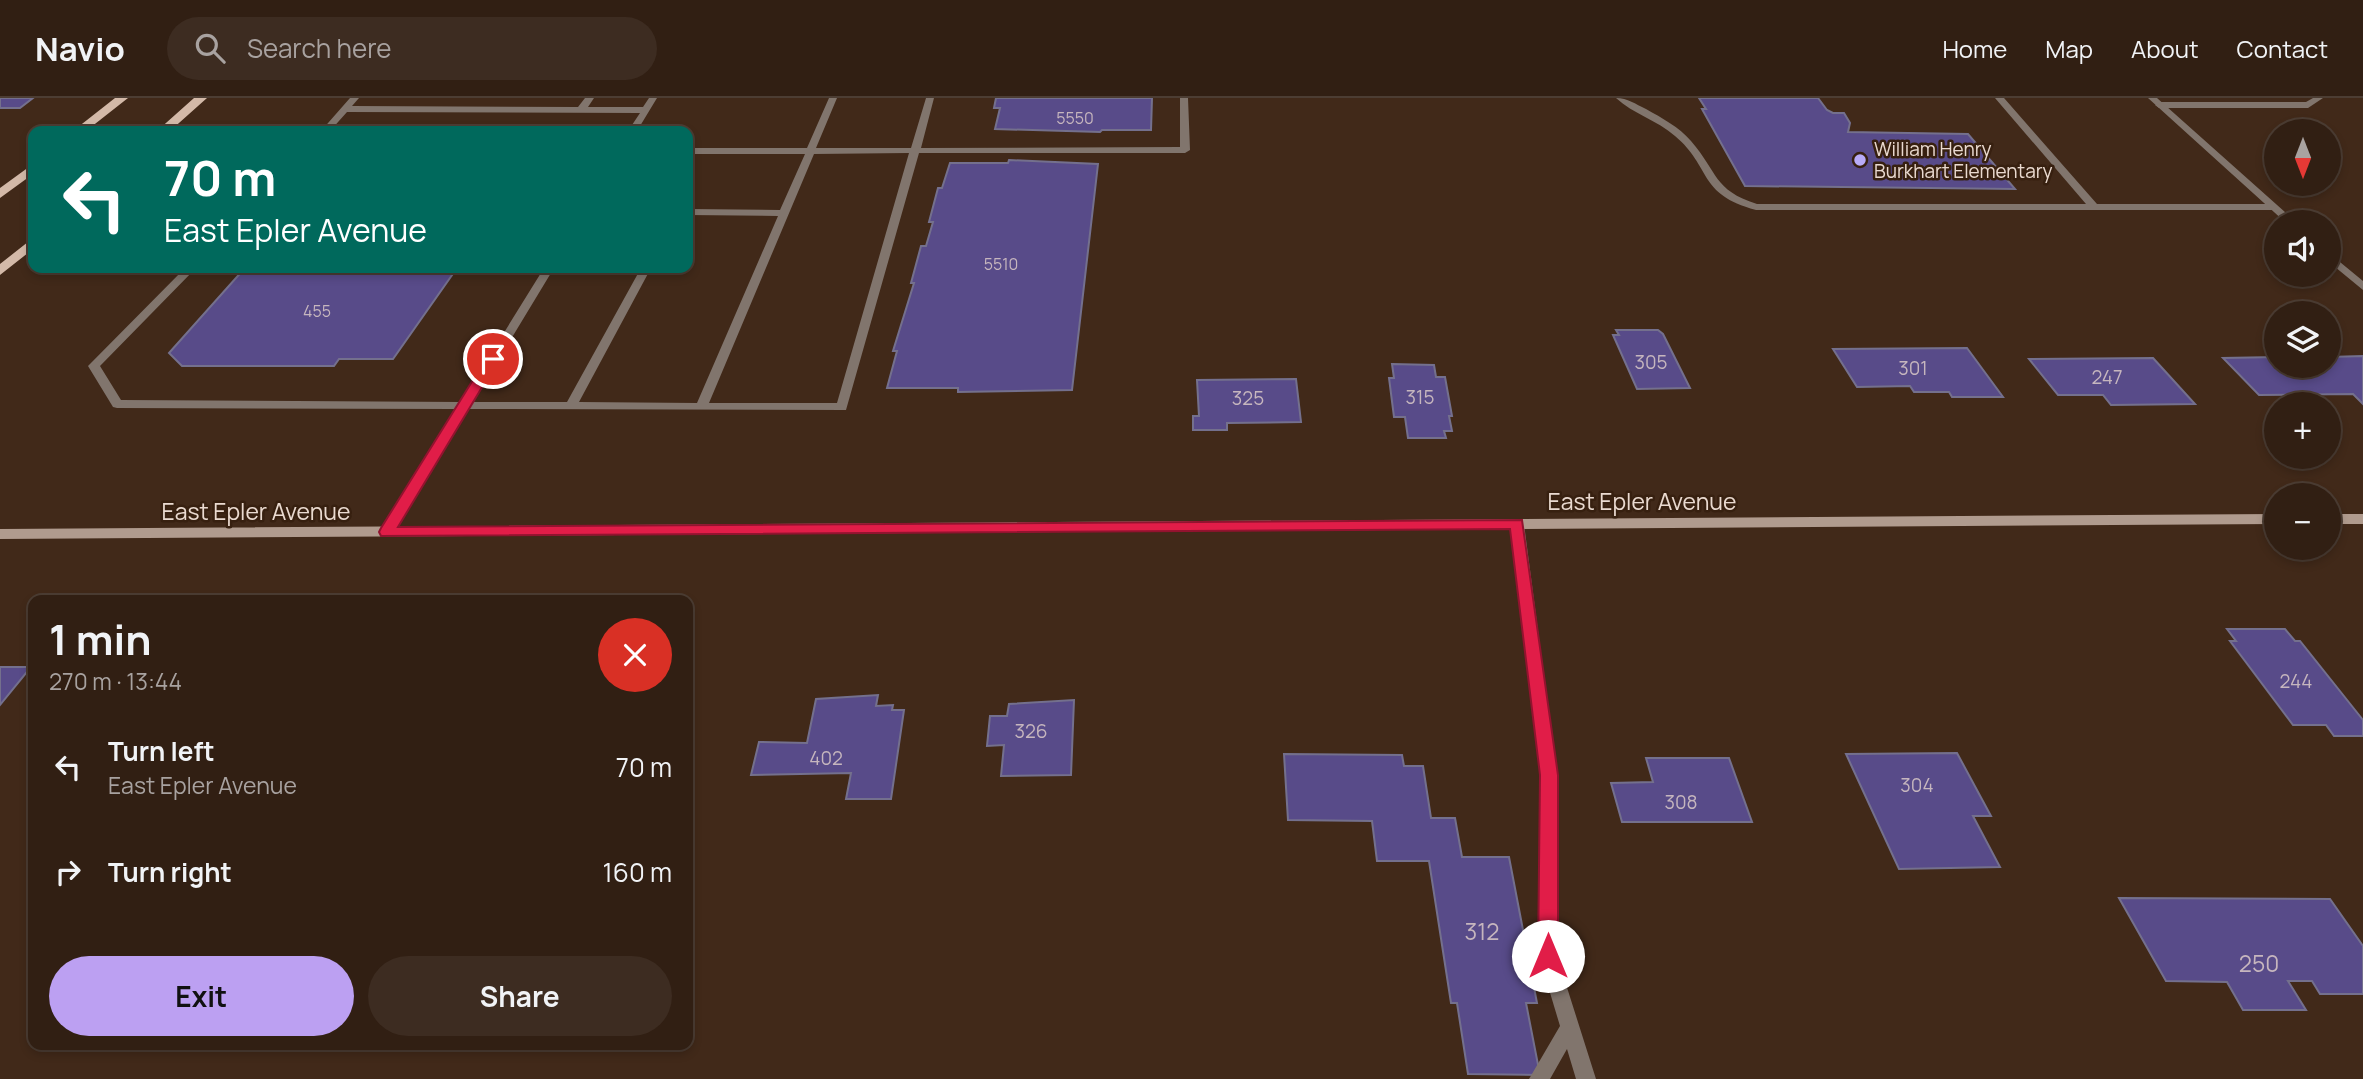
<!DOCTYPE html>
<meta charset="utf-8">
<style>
body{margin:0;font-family:Manrope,sans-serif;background:#3d2c21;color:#f1f3f6;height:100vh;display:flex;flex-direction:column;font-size:26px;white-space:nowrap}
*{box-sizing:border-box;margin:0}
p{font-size:23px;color:#a8a2a0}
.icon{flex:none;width:38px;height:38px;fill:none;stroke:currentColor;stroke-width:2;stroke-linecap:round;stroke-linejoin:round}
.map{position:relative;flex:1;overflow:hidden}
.side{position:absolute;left:28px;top:497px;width:665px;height:455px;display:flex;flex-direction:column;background:#311f13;border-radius:14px;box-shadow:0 4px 10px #0003,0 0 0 2px #4c3d33}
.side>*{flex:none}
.top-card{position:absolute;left:28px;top:28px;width:665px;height:147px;border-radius:14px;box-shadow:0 4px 10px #0003,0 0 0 2px #4c3d33;background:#00695c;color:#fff;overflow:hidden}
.needle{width:46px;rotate:180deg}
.controls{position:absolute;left:2264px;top:21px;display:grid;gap:14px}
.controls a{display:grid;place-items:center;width:77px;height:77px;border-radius:50%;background:#311f13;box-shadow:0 4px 10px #0003,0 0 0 2px #4c3d33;font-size:35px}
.pin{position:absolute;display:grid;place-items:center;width:60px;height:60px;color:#fff;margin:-30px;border:4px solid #fff;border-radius:50%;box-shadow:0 2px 7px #0007}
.me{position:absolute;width:77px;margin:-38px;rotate:0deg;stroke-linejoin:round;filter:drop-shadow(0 0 5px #0008)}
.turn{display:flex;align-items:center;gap:24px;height:147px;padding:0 21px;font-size:32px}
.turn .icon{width:91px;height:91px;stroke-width:2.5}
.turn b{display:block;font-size:49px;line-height:60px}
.round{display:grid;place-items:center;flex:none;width:74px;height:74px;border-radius:37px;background:#3d2c21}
.summary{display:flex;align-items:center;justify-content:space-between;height:119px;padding:0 21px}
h1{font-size:42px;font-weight:700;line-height:52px}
.cta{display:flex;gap:14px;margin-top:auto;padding:14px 21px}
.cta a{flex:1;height:80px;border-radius:42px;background:#bca0f2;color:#111;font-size:28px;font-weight:700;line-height:80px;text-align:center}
.cta a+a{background:#3d2c21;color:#f1f3f6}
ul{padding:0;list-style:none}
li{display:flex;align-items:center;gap:21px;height:105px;padding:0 21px}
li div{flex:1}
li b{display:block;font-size:26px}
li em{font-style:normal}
header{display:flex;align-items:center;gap:42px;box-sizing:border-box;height:98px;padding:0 35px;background:#311f13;border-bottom:2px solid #4c3d33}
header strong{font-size:33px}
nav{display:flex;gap:38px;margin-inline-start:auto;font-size:24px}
.search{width:490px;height:63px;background:#3d2c21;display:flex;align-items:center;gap:18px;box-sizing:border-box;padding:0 24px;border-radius:38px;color:#a8a2a0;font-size:26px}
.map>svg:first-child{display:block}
.building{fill:#584b89;stroke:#74708d;stroke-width:2}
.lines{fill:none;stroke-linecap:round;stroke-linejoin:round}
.lane{fill:#81756d;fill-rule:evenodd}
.street{fill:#81756d;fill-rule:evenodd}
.secondary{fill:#b09b8e;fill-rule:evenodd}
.primary{fill:#d3b9a8;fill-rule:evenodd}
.route{fill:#e11d48;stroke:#92132f;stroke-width:2}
.poi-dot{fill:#b8abf7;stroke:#372010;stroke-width:2.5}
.labels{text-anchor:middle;stroke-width:5;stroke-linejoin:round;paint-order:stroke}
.far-number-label{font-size:16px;fill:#c6b6be}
.far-poi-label{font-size:19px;fill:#eadad0;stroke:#372010;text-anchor:start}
.number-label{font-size:19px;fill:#c6b6be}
.street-label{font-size:23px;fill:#eadad0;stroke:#372010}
.near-number-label{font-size:23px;fill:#c6b6be}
</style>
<header>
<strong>Navio</strong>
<div class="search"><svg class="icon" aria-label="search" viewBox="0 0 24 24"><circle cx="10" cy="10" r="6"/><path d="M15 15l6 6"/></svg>Search here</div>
<nav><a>Home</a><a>Map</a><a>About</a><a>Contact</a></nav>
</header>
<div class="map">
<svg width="2363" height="981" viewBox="0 0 2363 981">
<rect width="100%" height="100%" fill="#412919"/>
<path class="building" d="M0,0h33l-13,10h-20z
M996,0h156l-1,32h-49l-2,2 -105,-3 5,-21h-6z
M1699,0h119l9,12 6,3h11l6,10 -2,9 120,2 47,55 -270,-3 -43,-77h4z
M1009,62l89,4 -26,226 -114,2v-4h-71l10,-37h-4l21,-68h-3l10,-37h5l7,-24h-4l9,-34h4l8,-25h58z
M256,170h201l-64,91h-54l-5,7h-152l-13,-13 75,-84z
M1616,232h42l5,4 27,54 -53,1 -24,-54h6z
M1967,250l36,49h-51l-3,-5h-35l-4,-6 -53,1 -24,-38z
M2363,258v48l-10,-10 -94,1 -36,-37 54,-1v9h52v-9z
M2153,260l42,46 -84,1 -8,-10h-45l-29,-36z
M1392,266l42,1 2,12h9l7,39h-3l3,15h-8l2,7h-38l-3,-21h-11l-5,-39h5z
M1296,281l5,43 -74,1v7h-34v-14h6l-2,-36z
M2227,531h58l10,12h5l63,79v16h-29l-8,-11h-33l-63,-84h6z
M0,569h31l-31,38z
M878,597l-2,11 17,-1 -1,5h12l-13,89h-45l5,-26 -100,2 8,-33 48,1 9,-44z
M1074,602l-3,75 -70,1 3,-31 -17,1 3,-30h17l2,-12z
M1957,655l34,63h-18l27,51 -101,2 -53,-115z
M1284,656l118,1 2,11h19l8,52h24l7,39h47l28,146h-11l14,72 -72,-1 -11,-71h-6l-22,-142h-52l-5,-40 -84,-1z
M1646,660h83l23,64h-130l-11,-39 42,-1z
M2119,800l211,1 33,47v48h-43l-8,-13h-24l18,29h-63l-16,-28 -61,-1z"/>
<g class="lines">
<path class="lane" d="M350,0h9l-7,8 226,1 7,-9h9l-6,9h55l6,-9h8l-20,33h-9l12,-18 -293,-1 -17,19h-9z
M829,0h8l-21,50h95l15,-50h8l-13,50 259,-1v-49h8l2,52 -5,3h-266l-73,257 -378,-1 -76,126 -5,2 -7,-5 76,-123 -339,-1 -4,-1 -25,-41 97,-98h11l-96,98 21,34 340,2 83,-134h10l-81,134h94l74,-134h10l-72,134 118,1 81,-187 -90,-1v-6l92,1 25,-56h-117v-6h119zM909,55l-72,250h-128l105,-249z
M1616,0c12,0 19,6 30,11 16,9 33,18 45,32 27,31 22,49 66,63h329l-91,-106h9l93,106h176l5,3 -5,3h-517c-59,-16 -44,-43 -81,-74 -18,-16 -42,-22 -59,-38z
M2313,0h10l-15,10h-149l-4,-3 4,-3h147z
M1517,421l7,5 33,251v181l39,123h-20l-9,-30 -17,30h-21l31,-53 -21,-70 2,-181 -31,-251z"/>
<path class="street" d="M2148,0h9l139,124h-11z
M2329,155l34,28v9l-34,-28z"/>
<path class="secondary" d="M2277,416v10l-2277,15v-10z
M2329,416h34v10h-34z"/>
<path class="primary" d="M115,0h13l-42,33h-13z
M194,0h13l-37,33h-13z
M33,66v10l-33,24v-10z
M33,140v11l-33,26v-11z"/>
</g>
<path class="route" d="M493,257l6,4 -101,168 1124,-7 36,255v181l-3,6 -7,3 -7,-3 -3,-6 2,-181 -30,-246 -1129,7 -2,-4 2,-4 105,-169z"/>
<circle class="poi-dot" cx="1860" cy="62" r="7"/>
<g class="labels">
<g class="far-number-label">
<text x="1075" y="26">5550</text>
<text x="1001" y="172">5510</text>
<text x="317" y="219">455</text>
</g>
<g class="far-poi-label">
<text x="1874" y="58">William Henry<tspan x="1874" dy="22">Burkhart Elementary</tspan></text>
</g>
<g class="number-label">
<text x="1651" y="271">305</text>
<text x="1913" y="277">301</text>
<text x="2107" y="286">247</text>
<text x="1420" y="306">315</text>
<text x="1248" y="307">325</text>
<text x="2296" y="590">244</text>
<text x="1031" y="640">326</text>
<text x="826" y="667">402</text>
<text x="1917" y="694">304</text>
<text x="1681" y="711">308</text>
</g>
<g class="street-label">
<text x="1642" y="412">East Epler Avenue</text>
<text x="256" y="422">East Epler Avenue</text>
</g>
<g class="near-number-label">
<text x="1482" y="842">312</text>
<text x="2259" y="874">250</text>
</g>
</g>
</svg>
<div class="controls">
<a><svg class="needle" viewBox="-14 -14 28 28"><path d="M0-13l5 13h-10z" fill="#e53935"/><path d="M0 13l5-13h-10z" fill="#a8a2a0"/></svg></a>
<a><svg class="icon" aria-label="sound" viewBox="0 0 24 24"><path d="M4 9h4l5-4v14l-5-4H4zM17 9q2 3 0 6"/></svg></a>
<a><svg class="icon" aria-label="layers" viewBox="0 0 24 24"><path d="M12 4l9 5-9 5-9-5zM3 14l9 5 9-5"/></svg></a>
<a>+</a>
<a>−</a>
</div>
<div class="pin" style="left:493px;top:261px;background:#d93025"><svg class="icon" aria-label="arrive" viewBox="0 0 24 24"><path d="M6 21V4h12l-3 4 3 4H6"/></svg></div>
<svg class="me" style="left:1548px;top:858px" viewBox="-20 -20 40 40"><circle r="19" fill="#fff"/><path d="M0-13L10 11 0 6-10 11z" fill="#e11d48"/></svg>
<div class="top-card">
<div class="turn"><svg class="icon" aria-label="left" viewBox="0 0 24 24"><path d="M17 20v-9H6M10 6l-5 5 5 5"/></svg><div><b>70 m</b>East Epler Avenue</div></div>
</div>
<section class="side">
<div class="summary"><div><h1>1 min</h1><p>270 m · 13:44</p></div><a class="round" style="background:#d93025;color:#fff"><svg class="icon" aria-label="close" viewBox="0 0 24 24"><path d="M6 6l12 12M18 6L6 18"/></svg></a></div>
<ul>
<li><svg class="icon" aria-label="left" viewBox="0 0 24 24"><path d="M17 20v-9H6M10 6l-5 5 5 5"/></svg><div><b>Turn left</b><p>East Epler Avenue</p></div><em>70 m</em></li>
<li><svg class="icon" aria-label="right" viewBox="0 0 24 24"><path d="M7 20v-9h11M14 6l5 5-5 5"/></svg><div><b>Turn right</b></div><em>160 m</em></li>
</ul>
<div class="cta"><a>Exit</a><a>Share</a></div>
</section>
</div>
